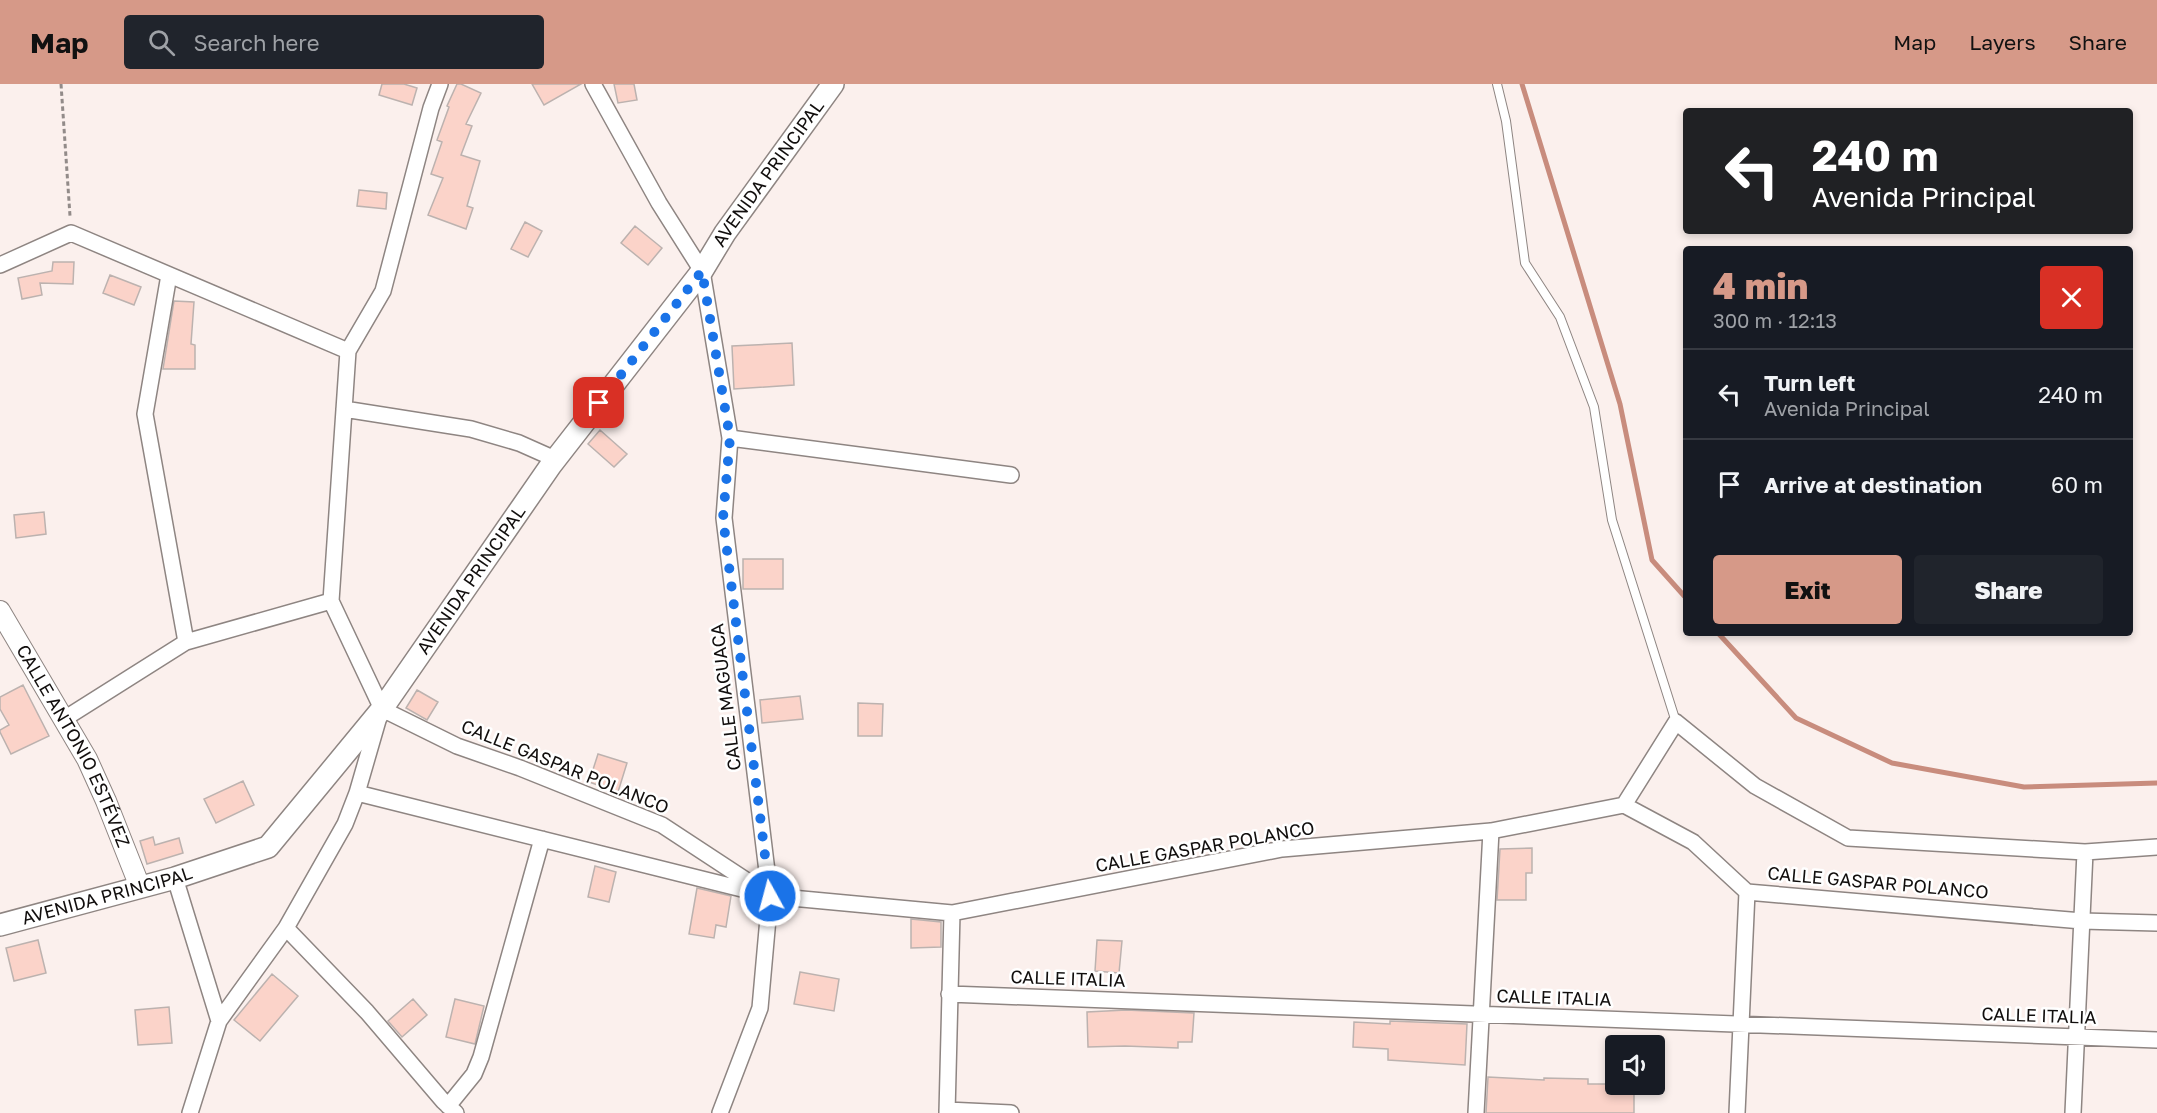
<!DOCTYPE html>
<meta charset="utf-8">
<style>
body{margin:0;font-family:"Golos Text",sans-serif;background:#20242c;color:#f1f3f6;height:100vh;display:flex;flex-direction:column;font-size:22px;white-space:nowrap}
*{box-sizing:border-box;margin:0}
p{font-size:20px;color:#9ea1a6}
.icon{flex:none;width:33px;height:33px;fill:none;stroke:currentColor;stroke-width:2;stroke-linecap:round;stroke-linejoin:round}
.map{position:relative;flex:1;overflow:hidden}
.side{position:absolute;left:1683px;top:162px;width:450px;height:390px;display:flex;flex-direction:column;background:#171b24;border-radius:6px;box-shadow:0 3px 9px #0003}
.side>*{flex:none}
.top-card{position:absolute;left:1683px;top:24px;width:450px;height:126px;border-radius:6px;box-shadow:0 3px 9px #0003;background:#202124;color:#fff;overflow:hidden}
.controls{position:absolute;left:1605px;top:951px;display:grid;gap:12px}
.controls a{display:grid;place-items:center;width:60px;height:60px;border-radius:6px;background:#171b24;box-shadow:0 3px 9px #0003;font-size:30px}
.pin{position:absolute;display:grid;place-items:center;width:51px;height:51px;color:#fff;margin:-26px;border-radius:12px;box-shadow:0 3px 9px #0006}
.me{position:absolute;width:66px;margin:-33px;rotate:353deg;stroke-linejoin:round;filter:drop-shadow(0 0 4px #0008)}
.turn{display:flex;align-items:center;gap:21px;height:126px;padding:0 30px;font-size:27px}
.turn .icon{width:78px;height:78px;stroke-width:2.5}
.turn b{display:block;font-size:42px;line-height:51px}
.round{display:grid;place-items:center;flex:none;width:63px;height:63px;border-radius:6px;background:#20242c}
.head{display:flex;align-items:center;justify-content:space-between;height:102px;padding:0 30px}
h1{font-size:36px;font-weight:800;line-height:45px;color:#d69988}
.button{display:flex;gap:12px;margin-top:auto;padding:12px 30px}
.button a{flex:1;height:69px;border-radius:6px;background:#d69988;color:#111;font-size:24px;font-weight:800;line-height:69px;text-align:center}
.button a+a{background:#20242c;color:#f1f3f6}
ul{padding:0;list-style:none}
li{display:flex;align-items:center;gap:18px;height:90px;padding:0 30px;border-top:2px solid #363941}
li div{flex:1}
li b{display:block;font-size:22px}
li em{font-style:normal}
header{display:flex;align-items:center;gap:36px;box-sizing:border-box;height:84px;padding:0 30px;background:#d69988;color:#111}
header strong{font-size:28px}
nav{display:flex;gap:33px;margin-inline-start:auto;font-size:21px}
.search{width:420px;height:54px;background:#20242c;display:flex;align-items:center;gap:15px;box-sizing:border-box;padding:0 21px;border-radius:6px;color:#9ea1a6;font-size:22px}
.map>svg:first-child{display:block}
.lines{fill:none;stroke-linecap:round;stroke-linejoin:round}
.stream{stroke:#c88c7d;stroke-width:5}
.building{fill:#fbd3c9;stroke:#bcb2af;stroke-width:1.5}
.service-casing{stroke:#8e8582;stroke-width:10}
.minor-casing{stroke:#8e8582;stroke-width:18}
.tertiary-casing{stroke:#8e8582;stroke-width:22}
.secondary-casing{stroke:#8e8582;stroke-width:24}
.path{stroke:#928b89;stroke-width:3;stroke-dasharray:4.5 3;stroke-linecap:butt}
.service{stroke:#fff;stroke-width:8}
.minor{stroke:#fff;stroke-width:15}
.tertiary{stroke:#fff;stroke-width:20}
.secondary{stroke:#fff;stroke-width:21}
.route{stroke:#1a73e8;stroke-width:10;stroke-dasharray:0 18}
.labels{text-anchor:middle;stroke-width:5;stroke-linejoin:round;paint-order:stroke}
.street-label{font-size:18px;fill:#110e0d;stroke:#fff}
</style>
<header>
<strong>Map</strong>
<div class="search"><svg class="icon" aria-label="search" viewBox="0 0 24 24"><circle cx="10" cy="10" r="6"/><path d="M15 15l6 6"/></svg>Search here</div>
<nav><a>Map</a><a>Layers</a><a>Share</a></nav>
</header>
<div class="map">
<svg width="2157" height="1029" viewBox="0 0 2157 1029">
<rect width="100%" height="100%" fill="#fbf0ed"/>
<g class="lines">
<path class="stream" d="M1522,0l98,320 32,156 34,38
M1718,549l78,85 96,45 132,24 133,-4"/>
</g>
<path class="building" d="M382,0h22l13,4 -5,17 -33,-10z
M457,0h4l20,9 -15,31 6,2 -11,29 19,6 -13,45 6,2 -7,21 -38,-14 15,-37 -12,-4 11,-32 -5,-2 12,-33 -2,-1z
M532,0h49l-37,21z
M614,0h20l3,16 -19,3z
M359,106l28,3 -1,16 -29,-3z
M525,138l17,9 -14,26 -17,-8z
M635,142l27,22 -14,17 -27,-22z
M53,178h21l-1,22 -33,-1 2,12 -20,4 -4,-21 34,-7z
M110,191l31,12 -7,18 -31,-12z
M174,217l20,1 -3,42 4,1v24h-32z
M792,259l2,42 -60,4 -2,-43z
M600,346l27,24 -13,13 -26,-23z
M44,428l2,22 -30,4 -2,-23z
M743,475h40v30h-40z
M23,601l26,51 -38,18 -11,-22v-2l9,-5 -9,-16v-12z
M417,606l21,12 -11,18 -21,-12z
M800,612l3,23 -41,4 -2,-23z
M858,619l25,1 -1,32h-24z
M598,670l29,9 -9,29 -29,-10z
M243,697l11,24 -38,18 -12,-24z
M153,753l2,8 24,-7 4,15 -36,11 -7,-23z
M1532,764v25h-6v27h-29l3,-51z
M595,782l21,6 -7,30 -21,-5z
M697,804l34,8 -5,31 -10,-2 -2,13 -25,-4z
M911,835l30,3v25l-30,1z
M38,856l8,33 -32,8 -8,-33z
M1097,856l25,1 -3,32 -24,-2z
M800,888l39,7 -5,32 -40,-7z
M272,890l26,22 -38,45 -26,-21z
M413,915l14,16 -25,22 -14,-16z
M455,915l29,7 -9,38 -29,-7z
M169,923l3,36 -34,2 -3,-35z
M1126,926l68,3 -2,29h-14v6l-53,-2 -37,1 -1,-35z
M1390,937l77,3 -2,41 -77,-5v-11l-35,-2 1,-25 36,2z
M1488,993l56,3v-2l44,1v5h46v29h-148z"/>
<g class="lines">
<g class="service-casing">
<path id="service" d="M1497,0l9,37 19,142 35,54 34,90 18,113 64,202"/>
</g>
<g class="minor-casing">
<path id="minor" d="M593,0l66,119 43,68 28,167 -6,80 46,378 -10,112 -40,105
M0,181l71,-32 277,118
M169,191l-24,139 41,228
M344,325l127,20 48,14 36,16
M730,354l281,37
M382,625l75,37 63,22 142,57 108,71 182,17 330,-64 209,-18 133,-26 69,37 54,50 335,29 75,2
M382,625l-51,-108 17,-250 35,-60 48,-183 9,-24
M64,635l122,-77 145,-41
M357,709l401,100
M1624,721l52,-83 79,64 93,52 237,14 72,-5
M175,794l44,143
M286,844l81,84 76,89 13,12
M949,910l1208,46
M448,1022l26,-32 7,-17 61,-218
M947,1026l64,3
M190,1029l29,-92 67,-93 59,-104 12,-31 22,-76
M947,1029l5,-200
M1476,1029l15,-282
M1737,1029l10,-221
M2073,1029l12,-261"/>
</g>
<g class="tertiary-casing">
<g id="tertiary">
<path id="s1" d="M0,527l87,148 19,42 34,86"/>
</g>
</g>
<g class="secondary-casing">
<g id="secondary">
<path id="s2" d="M0,841l175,-47 93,-31 114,-138 169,-244 151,-194 23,-38 108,-149"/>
</g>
</g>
<path class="path" d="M61,0l9,132"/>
<use href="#service" class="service"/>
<use href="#minor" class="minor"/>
<use href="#tertiary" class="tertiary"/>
<use href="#secondary" class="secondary"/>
</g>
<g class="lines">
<path class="route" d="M599,319l103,-132 28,167 -7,80 47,378"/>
</g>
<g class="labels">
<g class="street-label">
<text dy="6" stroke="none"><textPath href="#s2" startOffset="1119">AVENIDA PRINCIPAL</textPath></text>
<text dy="6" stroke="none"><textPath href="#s2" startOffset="615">AVENIDA PRINCIPAL</textPath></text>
<text transform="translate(726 613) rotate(-97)" y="6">CALLE MAGUACA</text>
<text dy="6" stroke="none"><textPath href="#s1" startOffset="154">CALLE ANTONIO ESTÉVEZ</textPath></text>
<text transform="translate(565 683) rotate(22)" y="6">CALLE GASPAR POLANCO</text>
<text transform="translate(1205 763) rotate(-10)" y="6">CALLE GASPAR POLANCO</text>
<text transform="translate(1878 799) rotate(5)" y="6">CALLE GASPAR POLANCO</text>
<text dy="6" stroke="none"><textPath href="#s2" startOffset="111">AVENIDA PRINCIPAL</textPath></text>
<text transform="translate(1068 895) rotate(2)" y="6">CALLE ITALIA</text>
<text transform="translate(1554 914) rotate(2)" y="6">CALLE ITALIA</text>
<text transform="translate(2039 932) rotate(2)" y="6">CALLE ITALIA</text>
</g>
</g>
</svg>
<div class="controls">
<a><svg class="icon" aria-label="sound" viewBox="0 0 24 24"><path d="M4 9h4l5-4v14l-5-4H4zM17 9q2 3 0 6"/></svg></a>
</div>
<div class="pin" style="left:599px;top:319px;background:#d93025"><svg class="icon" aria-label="arrive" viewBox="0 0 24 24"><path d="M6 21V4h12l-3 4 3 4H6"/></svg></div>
<svg class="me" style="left:770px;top:812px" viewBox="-20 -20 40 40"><circle r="17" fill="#1a73e8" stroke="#fff" stroke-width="3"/><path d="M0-11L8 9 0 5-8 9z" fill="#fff"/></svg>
<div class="top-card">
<div class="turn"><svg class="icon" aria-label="left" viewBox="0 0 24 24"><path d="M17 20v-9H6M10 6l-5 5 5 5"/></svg><div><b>240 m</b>Avenida Principal</div></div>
</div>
<section class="side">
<div class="head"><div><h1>4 min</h1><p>300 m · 12:13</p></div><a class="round" style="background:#d93025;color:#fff"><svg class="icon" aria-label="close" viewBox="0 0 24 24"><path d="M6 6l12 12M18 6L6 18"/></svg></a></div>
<ul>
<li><svg class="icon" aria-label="left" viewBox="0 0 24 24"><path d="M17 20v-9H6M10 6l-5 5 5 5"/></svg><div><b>Turn left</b><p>Avenida Principal</p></div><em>240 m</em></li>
<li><svg class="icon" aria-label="arrive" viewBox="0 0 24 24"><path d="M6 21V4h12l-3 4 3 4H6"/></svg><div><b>Arrive at destination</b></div><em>60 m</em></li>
</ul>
<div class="button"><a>Exit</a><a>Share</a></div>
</section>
</div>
